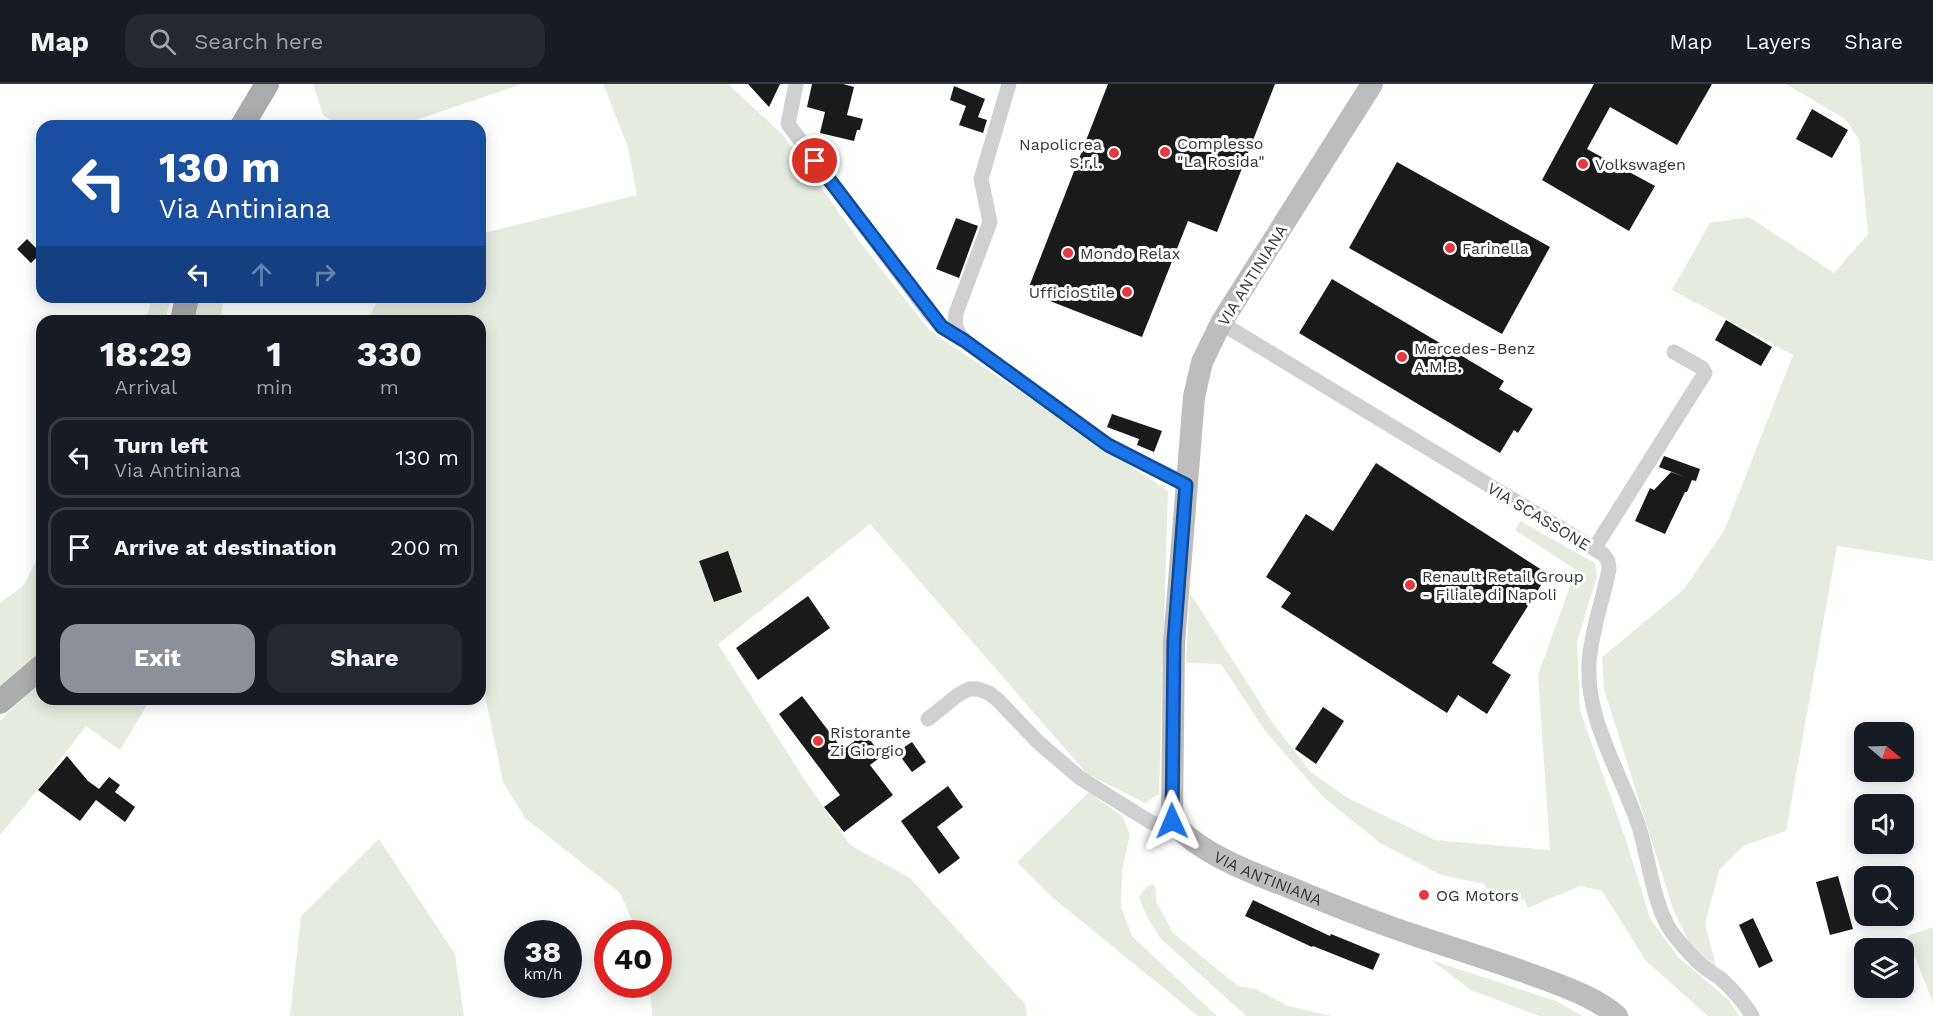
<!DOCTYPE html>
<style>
body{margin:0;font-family:"Work Sans",sans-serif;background:#242831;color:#f1f3f6;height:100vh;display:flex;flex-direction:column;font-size:22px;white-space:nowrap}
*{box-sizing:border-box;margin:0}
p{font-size:20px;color:#9ea1a6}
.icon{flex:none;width:33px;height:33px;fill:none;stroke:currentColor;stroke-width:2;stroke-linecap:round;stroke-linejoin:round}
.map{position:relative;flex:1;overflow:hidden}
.drawer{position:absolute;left:36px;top:231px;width:450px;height:390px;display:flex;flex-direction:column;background:#171b24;border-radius:18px;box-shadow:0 3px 15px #0003}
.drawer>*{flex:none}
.hud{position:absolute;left:36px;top:36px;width:450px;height:183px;border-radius:18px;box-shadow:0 3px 15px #0003;background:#1a4fa0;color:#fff;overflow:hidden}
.needle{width:39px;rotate:109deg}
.controls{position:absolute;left:1854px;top:638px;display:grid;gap:12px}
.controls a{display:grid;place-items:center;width:60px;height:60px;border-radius:12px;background:#171b24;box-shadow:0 3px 15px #0003;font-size:30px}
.speed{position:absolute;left:504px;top:836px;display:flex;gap:12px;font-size:30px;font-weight:700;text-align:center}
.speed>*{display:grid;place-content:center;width:78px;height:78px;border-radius:50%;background:#171b24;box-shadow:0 3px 15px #0003;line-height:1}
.speed small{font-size:15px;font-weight:400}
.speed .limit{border:9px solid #d22;background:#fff;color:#111}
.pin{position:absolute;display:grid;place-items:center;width:51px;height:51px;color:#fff;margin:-26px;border:3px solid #fff;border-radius:50%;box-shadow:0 2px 6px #0007}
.me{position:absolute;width:66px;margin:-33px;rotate:359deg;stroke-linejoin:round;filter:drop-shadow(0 0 4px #0008)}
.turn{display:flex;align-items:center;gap:21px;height:126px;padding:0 24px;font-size:27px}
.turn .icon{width:78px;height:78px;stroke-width:2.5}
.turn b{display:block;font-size:42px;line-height:51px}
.lanes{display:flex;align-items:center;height:57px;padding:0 24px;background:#0003;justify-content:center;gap:30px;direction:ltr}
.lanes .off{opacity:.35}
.eta{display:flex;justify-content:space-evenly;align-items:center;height:102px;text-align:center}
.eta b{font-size:36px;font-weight:700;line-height:42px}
.primary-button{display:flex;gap:12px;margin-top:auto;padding:12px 24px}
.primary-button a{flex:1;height:69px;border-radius:18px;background:#8c9099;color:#fff;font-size:24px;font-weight:700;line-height:69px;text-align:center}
.primary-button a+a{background:#242831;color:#f1f3f6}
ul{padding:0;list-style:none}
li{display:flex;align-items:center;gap:18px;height:81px;margin:0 12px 9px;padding:0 12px;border:3px solid #363941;border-radius:18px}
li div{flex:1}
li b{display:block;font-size:22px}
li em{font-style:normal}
header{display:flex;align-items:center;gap:36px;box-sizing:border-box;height:84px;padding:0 30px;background:#171b24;border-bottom:2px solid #363941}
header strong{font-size:28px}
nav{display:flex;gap:33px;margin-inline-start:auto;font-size:21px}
.search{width:420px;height:54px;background:#242831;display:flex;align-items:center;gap:15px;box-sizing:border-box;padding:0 21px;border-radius:18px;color:#9ea1a6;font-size:22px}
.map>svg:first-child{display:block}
.green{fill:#e5ecdf}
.building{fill:#1a1a1a}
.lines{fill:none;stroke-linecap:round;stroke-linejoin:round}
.street{stroke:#d0d0d0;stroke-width:15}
.secondary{stroke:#bdbdbd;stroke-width:22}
.primary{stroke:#ababab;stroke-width:24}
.route-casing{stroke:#114b97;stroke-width:15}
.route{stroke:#1a73e8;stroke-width:10}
.poi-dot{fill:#e6383e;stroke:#fff;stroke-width:2}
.labels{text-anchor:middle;stroke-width:6;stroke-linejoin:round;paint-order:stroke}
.poi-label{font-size:16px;fill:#333;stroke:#fff;text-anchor:start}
.street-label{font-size:16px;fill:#333;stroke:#fff}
</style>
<header>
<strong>Map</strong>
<div class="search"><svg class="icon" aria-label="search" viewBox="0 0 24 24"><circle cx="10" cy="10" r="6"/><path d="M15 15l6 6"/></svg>Search here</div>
<nav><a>Map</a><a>Layers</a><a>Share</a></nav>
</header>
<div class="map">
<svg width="1933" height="932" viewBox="0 0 1933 932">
<rect width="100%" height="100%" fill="#fff"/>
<path class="green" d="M313,0h210l-125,42h-60l-15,-11z
M603,0h125l55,51 81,112 66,84 238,160 -9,303 -14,9 -58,-29 -217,-250 -152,120 88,138 44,63 60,33 115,126 2,12h-375l-2,-32h8v-51h-20l-18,-40 -95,-75 -22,-36 -23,-110v-351h-113l13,-24h100v-63l157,-39 -9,-48z
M1786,0h147v477l-96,-15 -51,285 -43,15 -24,24 -14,54 12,46 -25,-21 -19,-40 -69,-220 -2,-32 82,-68 40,-58 69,-176 -121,-65 38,-67 39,-6 85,56 34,-39 -9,-95 -14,-20z
M153,213h18l-6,24h-20z
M196,213h28l-4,24h-29z
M1520,437l75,42 2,13 -20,66 3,68 47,133 23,75 28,39 51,43 10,16h-31l-62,-55 -44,-70 -22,-5 -52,22 -4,-9 -10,5 -3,-4 -7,2 -3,-4 -6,2 -11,-16 -43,-9 -61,-32 -58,-47 -57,-65 -44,-67 -35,-1 4,-70 84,132 37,47 35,25 89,43 115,10 -12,-175 38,-105 -61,-40z
M42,466v101l-42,37v-85l23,-17z
M42,595v20h107l-2,6 -27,45 -34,-24 -60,78 -26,31v-114z
M1089,708l34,25 7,18 -8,37 -1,35 11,29 85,80h-19l-145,-118 -36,-36z
M379,755l76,115 9,62h-174l11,-100z
M1153,800l3,6v11l17,32 65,53 18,3 32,17 44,10h-86l-86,-78 -14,-23 -7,-18 7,-10z
M1933,843v76l-26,-67z
M1431,876l125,41 27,15h-44l-68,-26z"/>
<path class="building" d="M748,0h32l-11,23z
M812,0h31l11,3 -7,28 16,4 -3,11h-3l-3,11 -34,-8 5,-21 -18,-5z
M1108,0h167l-58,148 -29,-11 -46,116 -115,-45z
M1594,0h118l-35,61 -67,-38 -23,42 68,37 -26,45 -87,-51z
M954,2l31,13 -7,18 9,3 -4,13 -24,-8 7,-19 -16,-6z
M1812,25l36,21 -16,28 -36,-19z
M1397,78l153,85 -48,87 -153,-86z
M956,134l22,8 -19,52 -23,-9z
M27,155l14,14 -10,10 -14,-14z
M1332,195l172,102 -5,8 34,20 -15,24 -4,-3 -14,23 -201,-120z
M1726,236l46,27 -11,19 -46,-26z
M1112,330l50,17 -8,21 -17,-7 2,-6 -32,-12z
M1664,372l36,13 -4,12 -4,-1 -5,12h-2l-20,42 -30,-13 15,-33 4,2 17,-18 14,5 -26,-10z
M1376,379l172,111 -56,89 19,12 -24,39 -29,-19 -11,18 -166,-106 10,-14 -25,-16 40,-63 27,17z
M728,467l14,41 -28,10 -15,-41z
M808,512l22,32 -72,52 -22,-32z
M802,612l41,54 22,-17 17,23 -12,9 23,30 -49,37 -20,-25 16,-12 -61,-81z
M1323,623l21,14 -28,43 -21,-15z
M912,658l14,20 -14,10 -15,-20z
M67,672l21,25 11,8 10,-12 11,8 -5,7 20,15 -10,15 -29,-22 -16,21 -42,-31z
M948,702l15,21 -26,20 23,31 -21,16 -38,-53z
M1838,792l15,53 -23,6 -14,-53z
M1253,816l77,36 1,-2 49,20 -7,16 -60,-24 -1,1 -67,-31z
M1753,834l20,43 -14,7 -20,-43z"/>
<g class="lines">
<path class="street" d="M796,0l-8,40 141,189 13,14 19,12
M1009,0l-28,95 9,43 -34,91c-2,13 0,18 9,28l143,104 79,40
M1221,239l382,231 5,7 1,8c-6,31 -18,62 -20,94 -3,59 32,109 50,164 9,29 15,80 32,104 8,11 17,21 27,31 6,6 14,11 22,16 12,11 24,24 32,38
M1594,465l111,-176 -3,-5 -28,-16
M928,635l30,-24 11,-6h9l11,4 9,7 40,42 42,36 72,45 26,5"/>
<path class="secondary" id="s1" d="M1372,0l-151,239 -19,39 -8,35 -20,246 -2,178c25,31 77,51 114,65 42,17 85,35 128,49 44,15 87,28 130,44 26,10 52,19 73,37"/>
<path class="primary" d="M242,42l25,-42
M182,237l5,-24
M0,618l42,-36"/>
</g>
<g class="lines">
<g class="route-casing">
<path id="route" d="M815,77l127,166 23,14 143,104 78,40 -12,157 -2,179"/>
</g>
<use href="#route" class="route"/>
</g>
<g class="poi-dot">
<circle cx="1165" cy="68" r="6"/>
<circle cx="1114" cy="69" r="6"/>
<circle cx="1583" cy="80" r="6"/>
<circle cx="1450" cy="164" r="6"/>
<circle cx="1068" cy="169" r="6"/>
<circle cx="1127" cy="208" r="6"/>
<circle cx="1402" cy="273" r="6"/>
<circle cx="1410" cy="501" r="6"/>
<circle cx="818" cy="657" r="6"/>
<circle cx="1424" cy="811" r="6"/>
</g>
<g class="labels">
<g class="poi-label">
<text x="1177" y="65">Complesso<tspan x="1177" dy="18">"La Rosida"</tspan></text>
<text x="1102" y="66" text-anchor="end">Napolicrea<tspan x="1102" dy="18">S.r.l.</tspan></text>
<text x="1595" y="86">Volkswagen</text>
<text x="1462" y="170">Farinella</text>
<text x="1080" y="175">Mondo Relax</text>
<text x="1115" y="214" text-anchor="end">UfficioStile</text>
<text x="1414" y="270">Mercedes-Benz<tspan x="1414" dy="18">A.M.B.</tspan></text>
<text x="1422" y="498">Renault Retail Group<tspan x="1422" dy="18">- Filiale di Napoli</tspan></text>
<text x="830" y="654">Ristorante<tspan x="830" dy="18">Zi Giorgio</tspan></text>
<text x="1436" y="817">OG Motors</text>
</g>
<g class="street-label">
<text transform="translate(1252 191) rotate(-58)" y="6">VIA ANTINIANA</text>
<text transform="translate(1539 432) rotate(31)" y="6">VIA SCASSONE</text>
<text dy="6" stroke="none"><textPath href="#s1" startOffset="900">VIA ANTINIANA</textPath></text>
</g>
</g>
</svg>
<div class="controls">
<a><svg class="needle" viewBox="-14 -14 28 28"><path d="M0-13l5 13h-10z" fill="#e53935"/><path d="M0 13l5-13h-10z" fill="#9ea1a6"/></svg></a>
<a><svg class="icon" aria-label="sound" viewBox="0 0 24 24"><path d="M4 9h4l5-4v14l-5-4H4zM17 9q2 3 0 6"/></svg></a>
<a><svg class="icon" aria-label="search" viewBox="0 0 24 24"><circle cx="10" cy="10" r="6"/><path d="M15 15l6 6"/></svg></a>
<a><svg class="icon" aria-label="layers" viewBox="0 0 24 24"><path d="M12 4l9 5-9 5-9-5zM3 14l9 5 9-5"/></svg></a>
</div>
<div class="speed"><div>38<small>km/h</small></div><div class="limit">40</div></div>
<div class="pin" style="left:815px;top:77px;background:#d93025"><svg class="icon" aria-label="arrive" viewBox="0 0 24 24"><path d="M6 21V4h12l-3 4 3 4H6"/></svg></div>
<svg class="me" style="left:1172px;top:737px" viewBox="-20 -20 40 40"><path d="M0-17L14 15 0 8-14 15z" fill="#1a73e8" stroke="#fff" stroke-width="4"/></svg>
<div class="hud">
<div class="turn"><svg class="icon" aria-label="left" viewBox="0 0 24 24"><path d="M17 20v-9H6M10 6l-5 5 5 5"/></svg><div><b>130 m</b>Via Antiniana</div></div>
<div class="lanes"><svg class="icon" aria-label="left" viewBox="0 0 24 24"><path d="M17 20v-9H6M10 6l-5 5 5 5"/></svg><svg class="icon off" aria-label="ahead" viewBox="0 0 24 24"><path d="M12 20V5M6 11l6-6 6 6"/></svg><svg class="icon off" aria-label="right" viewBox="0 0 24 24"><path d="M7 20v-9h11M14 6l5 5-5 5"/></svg></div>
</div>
<section class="drawer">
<div class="eta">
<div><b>18:29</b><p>Arrival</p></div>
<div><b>1</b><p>min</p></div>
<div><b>330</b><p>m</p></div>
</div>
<ul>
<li><svg class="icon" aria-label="left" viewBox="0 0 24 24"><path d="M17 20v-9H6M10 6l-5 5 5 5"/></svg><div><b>Turn left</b><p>Via Antiniana</p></div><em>130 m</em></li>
<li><svg class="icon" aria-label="arrive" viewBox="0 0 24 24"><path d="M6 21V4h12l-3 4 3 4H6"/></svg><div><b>Arrive at destination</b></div><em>200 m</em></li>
</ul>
<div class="primary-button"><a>Exit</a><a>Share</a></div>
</section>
</div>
